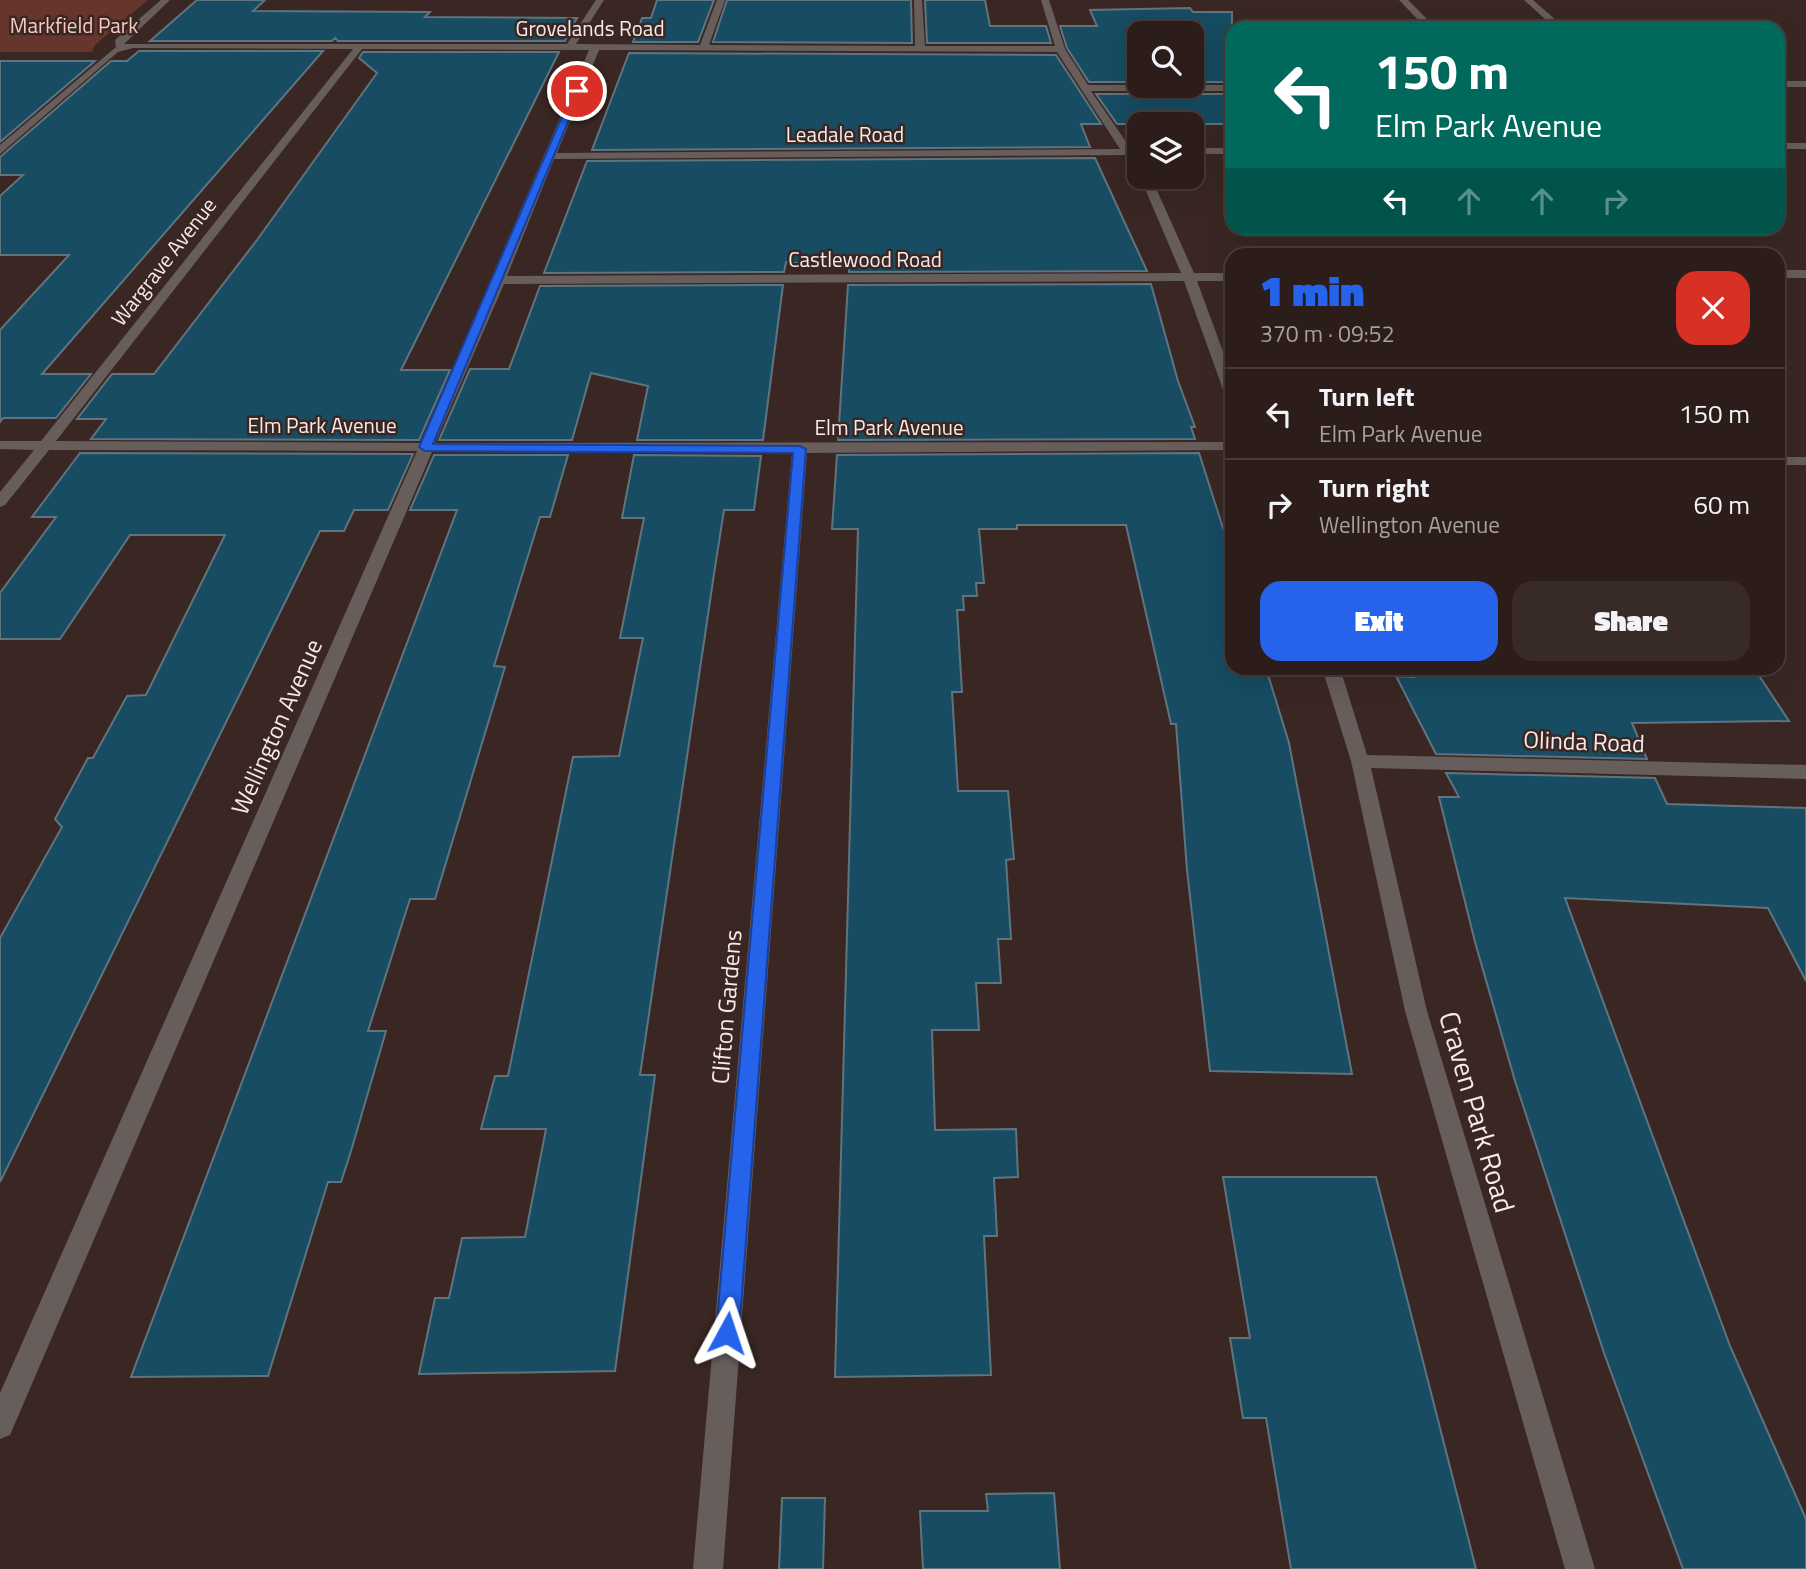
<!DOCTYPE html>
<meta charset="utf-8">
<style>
body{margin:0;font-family:"Titillium Web",sans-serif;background:#382a27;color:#f1f3f6;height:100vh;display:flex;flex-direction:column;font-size:26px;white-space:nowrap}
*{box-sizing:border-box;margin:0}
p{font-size:23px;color:#a6a2a2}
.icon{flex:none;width:38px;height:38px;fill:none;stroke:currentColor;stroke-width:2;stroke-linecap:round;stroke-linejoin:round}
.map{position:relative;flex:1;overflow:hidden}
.panel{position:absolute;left:1225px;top:248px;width:560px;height:427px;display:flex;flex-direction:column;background:#2c1d1a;border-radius:21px;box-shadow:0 7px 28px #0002,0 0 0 2px #483b39}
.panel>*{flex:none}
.top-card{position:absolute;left:1225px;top:21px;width:560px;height:214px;border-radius:21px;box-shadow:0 7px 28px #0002,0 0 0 2px #483b39;background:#00695c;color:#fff;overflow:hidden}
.controls{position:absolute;left:1127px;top:21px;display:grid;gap:14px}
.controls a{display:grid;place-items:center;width:77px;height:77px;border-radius:14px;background:#2c1d1a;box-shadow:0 7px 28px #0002,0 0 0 2px #483b39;font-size:35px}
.pin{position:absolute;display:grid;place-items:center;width:60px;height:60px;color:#fff;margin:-30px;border:4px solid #fff;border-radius:50%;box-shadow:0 2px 7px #0007}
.me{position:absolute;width:77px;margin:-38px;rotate:5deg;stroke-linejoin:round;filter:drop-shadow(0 0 5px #0008)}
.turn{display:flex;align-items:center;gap:24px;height:147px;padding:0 35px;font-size:32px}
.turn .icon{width:91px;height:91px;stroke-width:2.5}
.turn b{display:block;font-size:49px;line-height:60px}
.lanes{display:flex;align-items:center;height:66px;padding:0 35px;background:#0003;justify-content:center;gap:35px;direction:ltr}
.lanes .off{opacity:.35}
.round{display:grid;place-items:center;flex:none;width:74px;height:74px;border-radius:21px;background:#382a27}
.summary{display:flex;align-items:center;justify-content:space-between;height:119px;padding:0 35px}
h1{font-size:42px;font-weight:800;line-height:52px;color:#2563eb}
.action{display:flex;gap:14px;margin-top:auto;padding:14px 35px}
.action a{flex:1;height:80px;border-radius:21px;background:#2563eb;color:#fff;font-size:28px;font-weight:800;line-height:80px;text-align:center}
.action a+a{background:#382a27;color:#f1f3f6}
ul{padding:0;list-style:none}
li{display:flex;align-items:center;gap:21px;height:91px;padding:0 35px;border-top:2px solid #483b39}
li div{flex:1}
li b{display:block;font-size:26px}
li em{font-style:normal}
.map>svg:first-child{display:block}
.green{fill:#66352b}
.building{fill:#174c62;stroke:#5f747f;stroke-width:2}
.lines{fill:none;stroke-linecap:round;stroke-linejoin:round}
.minor{fill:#675d5b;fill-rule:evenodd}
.route{fill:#2563eb;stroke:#184099;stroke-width:2}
.labels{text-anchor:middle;stroke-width:5;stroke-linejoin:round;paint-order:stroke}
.far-park-label{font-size:21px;fill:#f8c9bf;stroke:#3a2723}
.far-street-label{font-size:21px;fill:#f7eae7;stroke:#3a2723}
.street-label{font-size:24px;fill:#f7eae7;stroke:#3a2723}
.near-street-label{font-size:28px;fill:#f7eae7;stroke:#3a2723}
</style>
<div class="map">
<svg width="1806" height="1569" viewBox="0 0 1806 1569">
<rect width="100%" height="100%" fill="#3a2723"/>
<path class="green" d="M0,0h148l-53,45 -3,7h-92z"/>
<path class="building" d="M197,0h68l-12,11 177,1 -5,5 152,1 -12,23h-227l-3,-3 -3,3h-182z
M657,0h57l-16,42h-65l9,-24h9z
M727,0h184l1,43 -199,-1z
M925,0h60l5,26h56l5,17h-124z
M1190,8l3,4h39v70h-40v-49h-53v49h-50l-22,-34 -7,-22h37l-7,-16z
M139,51h184l-281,323h49l-35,44h-53l-3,4v-92l69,-75h-69v-59l23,-21h-23v-18l111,-96h16z
M363,52h196l-158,318h49l-31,70 -328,-1 15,-20h-29l35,-45h42l103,-134 120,-167 -18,-15z
M629,53l427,2 45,69h-20l9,23 -498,3z
M0,61h95l-95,81z
M1096,94h136v30h-115z
M1095,158l52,113 -298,1v-4l-63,-6 -2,10 -240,1 43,-112z
M1151,284l27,97 17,46h-4l4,12 -357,1 10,-155z
M783,285l-20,155h-126l11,-54 -57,-13 -19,67h-133l31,-71h39l31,-83z
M80,453l333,1 -25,56h-34l-10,21h-24l-320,651v-244l62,-111 -7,-8 33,-61h5l34,-62 19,-1 79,-160h-95l-70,104h-60v-46l56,-76h-24z
M1199,453l33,103v112h34l23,75 63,331 -142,-3 -23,-201 -11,-146h-5l-45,-199h-109v4h-38l5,54h-8l1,13h-14l1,14h-7l5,82h-10l6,99h50l6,68 -8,1 5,79h-13l3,44h-25l3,47h-47l3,100 81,-1 2,48 -24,1 3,58h-13l7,139 -156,2 23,-848h-26l5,-74z
M434,455h134l-18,62h-10l-46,149 11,1 -70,232h-25l-42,132h18l-35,120 -10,31h-13l-60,194 -137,1 326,-867h-47z
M634,455l127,1 -7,54h-30l-10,64 -74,501h15l-40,296 -196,3 16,-76h14l13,-60 63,-1 21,-108h-65l14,-53h13l65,-319 46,-1 24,-118h-23l24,-120h-22z
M1411,668l220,6 -3,-6h126l35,53 -157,2 15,36 -211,-5 -40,-78 18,1z
M1446,773l209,5 12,26 139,4v173l-38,-73 -203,-10 165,448 76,173v50h-123l-79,-216 -89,-272 -40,-139 -36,-145h20z
M1223,1177h153l100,392h-185l-25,-151h-23l-13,-80h20z
M1054,1493l6,76h-137l-3,-58h68l-2,-17z
M782,1498h43l-2,71h-44z"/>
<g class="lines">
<path class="minor" d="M161,0h9l-46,44h443l29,-44h8l-28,44 124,1 17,-45h8l-16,45 206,1 -1,-46h8l3,46h130l-14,-46h8l16,49 23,36h144v6h-141l40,58h8v9l-5,3 -8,-6 -572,4 -47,117 674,-3 -41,-96h11l43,96h38v8h-35l35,95v23l-7,-4 -41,-114 -680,3 -69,159 797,-1v8l-425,3 -84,1116h-30l99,-1116 -360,-1 -422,983 -10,4v-46l417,-942 -368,-1 -44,55 -5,2v-15l34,-42 -34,-1v-8h41l312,-392 -220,-1 -15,4 -118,102v-9l116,-98 -1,-7zM362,49l227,1 -168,393 -365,-2zM599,50l458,2 63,97 -563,4z
M1399,0h9l28,28h-10z
M1524,0h9l32,28h-10z
M1778,81h28v6h-28z
M1778,143h28v6h-28z
M1192,148h40v6h-40z
M1778,270h28v8h-28z
M1778,457h28v8h-28z
M1322,668h18l27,87 439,10v14l-435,-11 56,243 168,558h-30l-160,-558 -54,-250z"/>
</g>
<path class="route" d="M574,89l7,2 -148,353 367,2 6,3 -67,884 -4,7 -8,3 -7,-3 -4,-7 77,-880 -368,-2 -6,-4z"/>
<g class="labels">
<g class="far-park-label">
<text x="74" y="33">Markfield Park</text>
</g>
<g class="far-street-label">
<text x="590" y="36">Grovelands Road</text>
<text x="845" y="142">Leadale Road</text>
<text x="865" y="267">Castlewood Road</text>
<text transform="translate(164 262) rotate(-52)" y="7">Wargrave Avenue</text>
<text x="322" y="433">Elm Park Avenue</text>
<text x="889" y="435">Elm Park Avenue</text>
</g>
<g class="street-label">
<text transform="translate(277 727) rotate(-66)" y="8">Wellington Avenue</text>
<text transform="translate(1584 742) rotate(2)" y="8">Olinda Road</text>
<text transform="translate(727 1007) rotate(-85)" y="8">Clifton Gardens</text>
</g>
<g class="near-street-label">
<text transform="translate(1477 1112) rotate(74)" y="10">Craven Park Road</text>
</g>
</g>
</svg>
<div class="controls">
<a><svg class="icon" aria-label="search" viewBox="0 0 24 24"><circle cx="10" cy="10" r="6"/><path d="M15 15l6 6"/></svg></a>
<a><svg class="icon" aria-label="layers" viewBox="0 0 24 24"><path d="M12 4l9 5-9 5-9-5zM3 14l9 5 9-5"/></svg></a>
</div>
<div class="pin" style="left:577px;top:91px;background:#d93025"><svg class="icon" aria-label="arrive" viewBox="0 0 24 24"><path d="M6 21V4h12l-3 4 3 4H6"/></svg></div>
<svg class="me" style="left:727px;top:1333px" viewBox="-20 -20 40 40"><path d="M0-17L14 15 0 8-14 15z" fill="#2563eb" stroke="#fff" stroke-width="4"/></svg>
<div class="top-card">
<div class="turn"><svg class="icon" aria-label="left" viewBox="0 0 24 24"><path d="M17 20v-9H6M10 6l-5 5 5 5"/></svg><div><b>150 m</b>Elm Park Avenue</div></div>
<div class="lanes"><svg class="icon" aria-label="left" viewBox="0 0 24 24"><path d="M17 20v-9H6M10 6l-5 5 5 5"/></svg><svg class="icon off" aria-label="ahead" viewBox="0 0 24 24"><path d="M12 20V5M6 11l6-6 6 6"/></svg><svg class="icon off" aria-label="ahead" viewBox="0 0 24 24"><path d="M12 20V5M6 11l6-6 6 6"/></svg><svg class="icon off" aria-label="right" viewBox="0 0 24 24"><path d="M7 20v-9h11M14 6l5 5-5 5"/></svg></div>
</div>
<section class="panel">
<div class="summary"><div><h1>1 min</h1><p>370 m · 09:52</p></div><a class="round" style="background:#d93025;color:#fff"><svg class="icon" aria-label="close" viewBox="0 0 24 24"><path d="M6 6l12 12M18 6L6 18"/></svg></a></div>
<ul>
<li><svg class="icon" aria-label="left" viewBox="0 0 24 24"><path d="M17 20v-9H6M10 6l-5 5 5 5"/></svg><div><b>Turn left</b><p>Elm Park Avenue</p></div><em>150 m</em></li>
<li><svg class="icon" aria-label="right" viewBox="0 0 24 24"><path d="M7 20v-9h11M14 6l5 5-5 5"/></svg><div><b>Turn right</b><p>Wellington Avenue</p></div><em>60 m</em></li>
</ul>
<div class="action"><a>Exit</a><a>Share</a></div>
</section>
</div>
